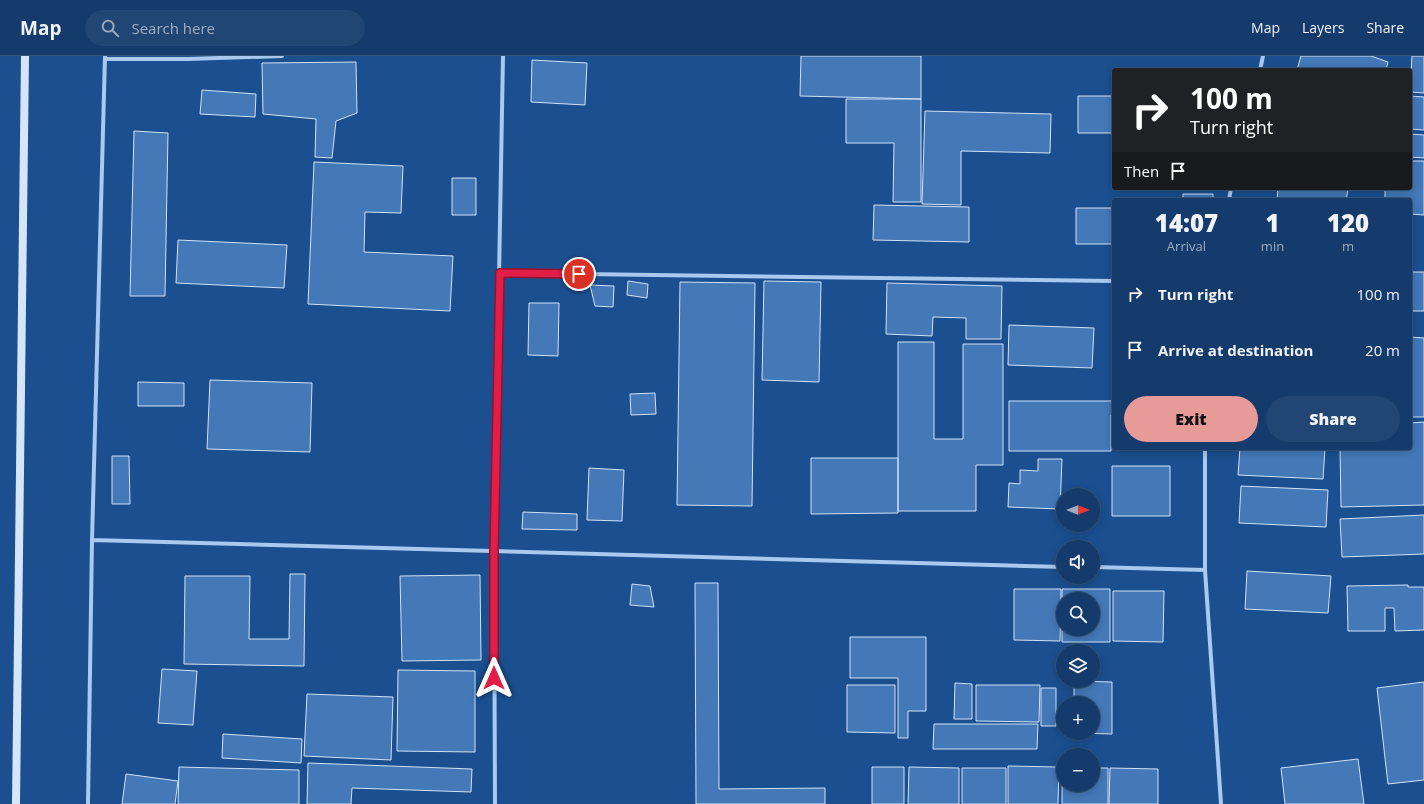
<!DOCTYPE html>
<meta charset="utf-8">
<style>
body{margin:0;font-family:"Open Sans",sans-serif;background:#214673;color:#f1f3f6;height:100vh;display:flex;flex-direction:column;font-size:15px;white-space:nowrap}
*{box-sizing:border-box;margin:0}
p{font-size:13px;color:#9dadc1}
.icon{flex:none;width:22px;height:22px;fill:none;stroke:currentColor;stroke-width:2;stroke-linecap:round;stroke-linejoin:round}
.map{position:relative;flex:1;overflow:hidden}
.panel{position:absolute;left:1112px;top:142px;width:300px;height:252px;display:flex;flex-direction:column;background:#143b6b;border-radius:4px;box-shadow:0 2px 10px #0003,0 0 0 1px #33557e}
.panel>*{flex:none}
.hud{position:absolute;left:1112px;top:12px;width:300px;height:122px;border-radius:4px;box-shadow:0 2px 10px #0003,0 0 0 1px #33557e;background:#202124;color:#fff;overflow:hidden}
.needle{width:26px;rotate:90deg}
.tools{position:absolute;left:1056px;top:432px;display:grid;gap:8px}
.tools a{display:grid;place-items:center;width:44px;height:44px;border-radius:50%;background:#143b6b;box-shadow:0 2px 10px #0003,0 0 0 1px #33557e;font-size:20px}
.pin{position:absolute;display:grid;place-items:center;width:34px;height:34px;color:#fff;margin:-17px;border:2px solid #fff;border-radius:50%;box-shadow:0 1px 4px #0007}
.me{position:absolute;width:44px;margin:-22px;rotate:0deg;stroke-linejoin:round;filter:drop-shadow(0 0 3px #0008)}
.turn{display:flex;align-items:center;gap:14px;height:84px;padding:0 12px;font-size:18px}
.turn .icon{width:52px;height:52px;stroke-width:2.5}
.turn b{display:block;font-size:28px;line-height:34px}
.then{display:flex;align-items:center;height:38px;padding:0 12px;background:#0003;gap:8px;font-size:15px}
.eta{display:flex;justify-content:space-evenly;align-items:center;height:68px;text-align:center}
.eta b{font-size:24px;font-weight:800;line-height:28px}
.cta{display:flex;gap:8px;margin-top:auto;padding:8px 12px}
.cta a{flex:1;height:46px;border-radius:24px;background:#e69b98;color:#111;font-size:16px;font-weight:800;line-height:46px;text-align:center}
.cta a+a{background:#214673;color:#f1f3f6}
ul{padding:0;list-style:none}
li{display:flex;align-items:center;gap:12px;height:56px;padding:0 12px}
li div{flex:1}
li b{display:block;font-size:15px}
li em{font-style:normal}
header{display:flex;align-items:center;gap:24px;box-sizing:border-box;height:56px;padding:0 20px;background:#143b6b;border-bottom:1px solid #33557e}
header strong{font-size:19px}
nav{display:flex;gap:22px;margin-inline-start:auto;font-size:14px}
.search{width:280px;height:36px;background:#214673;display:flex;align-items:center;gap:10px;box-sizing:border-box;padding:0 14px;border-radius:22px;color:#9dadc1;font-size:15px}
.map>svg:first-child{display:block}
.building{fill:#4478b7;stroke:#cfe3fa;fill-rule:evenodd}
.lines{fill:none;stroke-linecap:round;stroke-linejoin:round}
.minor{stroke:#a9c9ee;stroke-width:4}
.secondary{stroke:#d6e6fa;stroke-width:8}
.route-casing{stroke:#92132f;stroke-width:10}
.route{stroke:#e11d48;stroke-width:7}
</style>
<header>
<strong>Map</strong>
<div class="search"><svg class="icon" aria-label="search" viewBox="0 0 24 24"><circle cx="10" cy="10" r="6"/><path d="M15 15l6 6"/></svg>Search here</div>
<nav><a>Map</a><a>Layers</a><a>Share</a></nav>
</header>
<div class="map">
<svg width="1424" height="748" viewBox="0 0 1424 748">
<rect width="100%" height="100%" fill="#1b4f8f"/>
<path class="building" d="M801,0h120v43l-121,-3z
M1301,0h70l17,6 -2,8h-89z
M1412,0h12v37l-14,-1z
M532,4l55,3 -2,42 -54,-3z
M356,6l1,51 -21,8 -4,37 -17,-1 1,-38 -53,-5 -1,-51z
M202,34l54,4 -1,23 -55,-3z
M1078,40h36v37h-36z
M1410,40l14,1v33l-14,-1z
M846,43h75v103h-28l1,-59h-48z
M925,55l126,3 -1,39 -89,-2v54l-39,-1z
M134,75l34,2 -3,163h-35z
M1410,78l14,1v23l-14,-1z
M1410,105h14v54l-14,-1v-14h-25v-12h25z
M314,106l89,4 -2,47 -36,-1 -1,40 89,4 -3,55 -142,-7z
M452,122h24v37h-24z
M1278,132h54l16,2 -2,10h-69z
M1183,138h30v6h-30z
M874,149l95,2v35l-96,-2z
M1076,152h38v36h-38z
M178,184l109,5 -3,43 -108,-5z
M1410,216h14v39h-14z
M628,225l20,3 -1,14 -20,-3z
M764,225l57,1 -2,100 -57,-2z
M680,226l75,1 -3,223 -75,-1z
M887,227l115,3 -1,53h-35v-21l-33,-1 -1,19 -46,-2z
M590,229l24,1 -1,21 -18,-1z
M1113,234h1v45h-1z
M529,247h30l-1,53 -30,-1z
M1009,269l85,3 -2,40 -84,-3z
M1410,281l14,1v79h-14z
M898,286h36v97h29v-95h40v121h-27v46h-78z
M210,324l102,3 -2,69 -103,-3z
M138,326l46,1v23h-46z
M655,337l1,21 -25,1 -1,-21z
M1009,345h105v14h-3v36h-102z
M1424,366v83l-83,2 -1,-59h70v-25z
M1240,392h85l-2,31 -85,-4z
M112,400h17l1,48h-18z
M811,402h87v55l-87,1z
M1038,403h24l-2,50 -52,-2 1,-24 11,1v-14l18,1z
M1112,410h58v50h-58z
M589,412l35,2 -2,51 -35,-1z
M1241,430l87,4 -2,37 -87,-4z
M523,456l54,2v16l-55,-1z
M1424,459v39l-82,3 -2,-38z
M1247,515l84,5 -3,37 -83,-4z
M290,518h15l-1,92 -120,-2 1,-88h65l-1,63h40z
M480,519l1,85 -79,1 -2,-85z
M695,527h23l1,206 106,-1v16h-129z
M632,528l18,2 4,21 -24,-2z
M1408,529v2h16v43l-29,1 -1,-23h-9v23h-37l-1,-45z
M1014,533h47l-1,52 -46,-1z
M1062,533h48v53h-48zM1063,543h30v30h-30z
M1113,535h51l-1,51 -50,-1z
M850,581h76v74h-18v27h-10v-60h-48z
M162,613l35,2 -4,54 -35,-2z
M398,614l77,1v81l-78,-1z
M1074,625l38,1v52l-38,-1h19v-30h-19z
M1424,626v98l-36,4 -11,-96z
M955,627l17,1v35h-18z
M847,629h48v48l-48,-1z
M976,629h64l-1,37 -63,-1z
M1041,632h15v38h-15z
M307,638l86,3 -2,63 -87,-4z
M934,668h104l-1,25h-104z
M223,678l79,5 -1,24 -79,-5z
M1358,703l6,45h-79l-4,-36z
M308,707l164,6 -1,23 -119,-4 -1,16h-44z
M1008,710l51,1 -1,37h-50z
M179,711l120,3v34h-121z
M872,711h32v37h-32z
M909,711l50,1v36h-51z
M962,712h44v36h-44z
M1062,712l1,17h30v-17h15v36h-46z
M1110,712l48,1v35h-49z
M126,718l52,7 -3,23h-53z"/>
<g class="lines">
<path class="minor" d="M105,3h83l94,-3
M1260,14l3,-14
M1229,144l2,-12
M500,217l614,8
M1205,392v122l16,234
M92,484l971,27
M1093,511l112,3
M88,748l4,-264 13,-484
M495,748l-1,-252 9,-496"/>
<path class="secondary" d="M16,748l9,-748"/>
</g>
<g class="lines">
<g class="route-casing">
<path id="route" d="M494,622v-126l6,-279 79,1"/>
</g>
<use href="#route" class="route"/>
</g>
</svg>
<div class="tools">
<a><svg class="needle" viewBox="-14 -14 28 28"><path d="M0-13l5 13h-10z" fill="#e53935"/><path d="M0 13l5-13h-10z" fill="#9dadc1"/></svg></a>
<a><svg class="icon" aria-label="sound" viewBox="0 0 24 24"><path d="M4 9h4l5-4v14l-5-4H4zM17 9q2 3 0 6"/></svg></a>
<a><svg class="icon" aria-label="search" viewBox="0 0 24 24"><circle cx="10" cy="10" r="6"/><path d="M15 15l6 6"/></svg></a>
<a><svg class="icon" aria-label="layers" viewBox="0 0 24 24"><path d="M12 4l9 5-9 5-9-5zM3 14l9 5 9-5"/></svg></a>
<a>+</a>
<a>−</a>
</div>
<div class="pin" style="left:579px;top:218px;background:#d93025"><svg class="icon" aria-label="arrive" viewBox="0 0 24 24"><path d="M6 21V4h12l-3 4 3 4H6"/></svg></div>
<svg class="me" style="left:494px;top:622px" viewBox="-20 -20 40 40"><path d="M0-17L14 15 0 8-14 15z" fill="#e11d48" stroke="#fff" stroke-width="4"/></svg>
<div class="hud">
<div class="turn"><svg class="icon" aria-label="right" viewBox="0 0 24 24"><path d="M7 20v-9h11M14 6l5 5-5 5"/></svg><div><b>100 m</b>Turn right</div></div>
<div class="then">Then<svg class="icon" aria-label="arrive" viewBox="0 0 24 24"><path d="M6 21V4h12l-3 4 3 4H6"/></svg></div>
</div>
<section class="panel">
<div class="eta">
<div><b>14:07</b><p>Arrival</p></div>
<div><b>1</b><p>min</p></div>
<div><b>120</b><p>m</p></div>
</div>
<ul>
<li><svg class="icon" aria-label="right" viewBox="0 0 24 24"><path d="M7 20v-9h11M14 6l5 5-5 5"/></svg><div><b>Turn right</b></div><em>100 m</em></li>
<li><svg class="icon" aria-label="arrive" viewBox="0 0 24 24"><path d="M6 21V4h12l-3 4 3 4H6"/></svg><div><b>Arrive at destination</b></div><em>20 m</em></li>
</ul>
<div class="cta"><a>Exit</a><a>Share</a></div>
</section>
</div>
